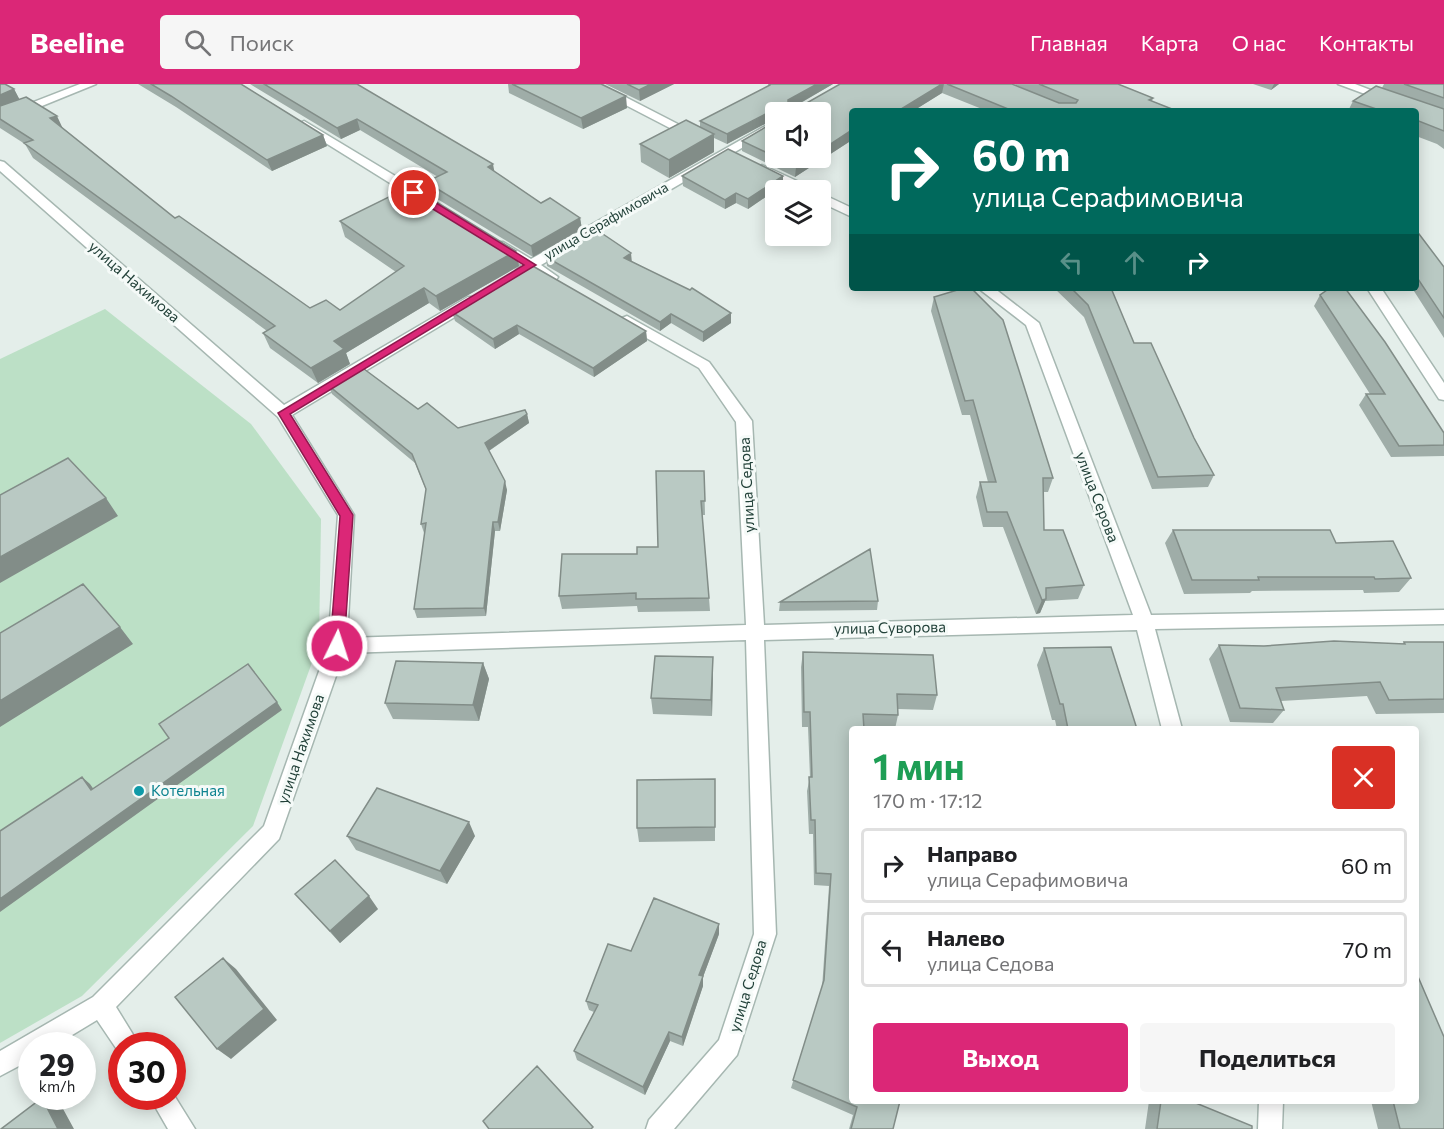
<!DOCTYPE html>
<html lang="ru">
<meta charset="utf-8">
<style>
body{margin:0;font-family:Commissioner,sans-serif;background:#f6f6f6;color:#202124;height:100vh;display:flex;flex-direction:column;font-size:22px;white-space:nowrap}
*{box-sizing:border-box;margin:0}
p{font-size:20px;color:#757577}
.icon{flex:none;width:33px;height:33px;fill:none;stroke:currentColor;stroke-width:2;stroke-linecap:round;stroke-linejoin:round}
.map{position:relative;flex:1;overflow:hidden}
.side{position:absolute;left:849px;top:642px;width:570px;height:378px;display:flex;flex-direction:column;background:#fff;border-radius:6px;box-shadow:0 3px 15px #0003}
.side>*{flex:none}
.banner{position:absolute;left:849px;top:24px;width:570px;height:183px;border-radius:6px;box-shadow:0 3px 15px #0003;background:#00695c;color:#fff;overflow:hidden}
.controls{position:absolute;left:765px;top:18px;display:grid;gap:12px}
.controls a{display:grid;place-items:center;width:66px;height:66px;border-radius:6px;background:#fff;box-shadow:0 3px 15px #0003;font-size:30px}
.speed{position:absolute;left:18px;top:948px;display:flex;gap:12px;font-size:30px;font-weight:700;text-align:center}
.speed>*{display:grid;place-content:center;width:78px;height:78px;border-radius:50%;background:#fff;box-shadow:0 3px 15px #0003;line-height:1}
.speed small{font-size:15px;font-weight:400}
.speed .limit{border:9px solid #d22;background:#fff;color:#111}
.pin{position:absolute;display:grid;place-items:center;width:51px;height:51px;color:#fff;margin:-26px;border:3px solid #fff;border-radius:50%;box-shadow:0 2px 6px #0007}
.me{position:absolute;width:66px;margin:-33px;rotate:4deg;stroke-linejoin:round;filter:drop-shadow(0 0 4px #0008)}
.turn{display:flex;align-items:center;gap:21px;height:126px;padding:0 24px;font-size:27px}
.turn .icon{width:78px;height:78px;stroke-width:2.5}
.turn b{display:block;font-size:42px;line-height:51px}
.lanes{display:flex;align-items:center;height:57px;padding:0 24px;background:#0003;justify-content:center;gap:30px;direction:ltr}
.lanes .off{opacity:.35}
.round{display:grid;place-items:center;flex:none;width:63px;height:63px;border-radius:6px;background:#f6f6f6}
.summary{display:flex;align-items:center;justify-content:space-between;height:102px;padding:0 24px}
h1{font-size:36px;font-weight:700;line-height:45px;color:#1e9e55}
.primary-button{display:flex;gap:12px;margin-top:auto;padding:12px 24px}
.primary-button a{flex:1;height:69px;border-radius:6px;background:#db2777;color:#fff;font-size:24px;font-weight:700;line-height:69px;text-align:center}
.primary-button a+a{background:#f6f6f6;color:#202124}
ul{padding:0;list-style:none}
li{display:flex;align-items:center;gap:18px;height:75px;margin:0 12px 9px;padding:0 12px;border:3px solid #e0e0e0;border-radius:6px}
li div{flex:1}
li b{display:block;font-size:22px}
li em{font-style:normal}
header{display:flex;align-items:center;gap:36px;box-sizing:border-box;height:84px;padding:0 30px;background:#db2777;color:#fff}
header strong{font-size:28px}
nav{display:flex;gap:33px;margin-inline-start:auto;font-size:21px}
.search{width:420px;height:54px;background:#f6f6f6;display:flex;align-items:center;gap:15px;box-sizing:border-box;padding:0 21px;border-radius:6px;color:#757577;font-size:22px}
.map>svg:first-child{display:block}
.green{fill:#bce0c6}
.lines{fill:none;stroke-linecap:round;stroke-linejoin:round}
.minor-casing{stroke:#a6b7b1;stroke-width:3}
.minor{fill:#fff;fill-rule:evenodd}
.wall{fill:#9fada8}
.shaded-wall{fill:#828d88}
.building{fill:#b9c9c3;stroke:#828d88;stroke-width:1.5}
.route{fill:#db2777;stroke:#8e194d;stroke-width:1.5}
.culture-dot{fill:#0f9aa8;stroke:#f5faf8;stroke-width:2}
.labels{text-anchor:middle;stroke-width:6;stroke-linejoin:round;paint-order:stroke}
.far-street-label{font-size:14px;fill:#224139;stroke:#f5faf8}
.street-label{font-size:15px;fill:#224139;stroke:#f5faf8}
.culture-label{font-size:15px;fill:#0d838f;stroke:#f5faf8;text-anchor:start}
</style>
<header>
<strong>Beeline</strong>
<div class="search"><svg class="icon" aria-label="search" viewBox="0 0 24 24"><circle cx="10" cy="10" r="6"/><path d="M15 15l6 6"/></svg>Поиск</div>
<nav><a>Главная</a><a>Карта</a><a>О нас</a><a>Контакты</a></nav>
</header>
<div class="map">
<svg width="1444" height="1045" viewBox="0 0 1444 1045">
<rect width="100%" height="100%" fill="#e4eeea"/>
<path class="green" d="M105,225l146,115 70,95 -2,124 -66,183 -171,170 -82,47v-684z"/>
<g class="lines">
<g class="minor-casing">
<path id="minor" d="M80,0h16l-96,39v-8z
M585,0h15l103,53 -2,3h-8z
M1338,0h17l39,15 -6,3 -4,-1z
M776,36v8l-235,137 17,12 -2,3h-10l-15,-9 -8,3 -5,-1 -2,-3 6,-5 -31,-20 2,-3h10l28,17z
M304,37l126,76 2,3 -2,3h-8l-122,-76v-4z
M0,77l4,1 280,243 184,-108h10l2,3 -2,3 -186,112 62,100 -7,123 399,-13 -10,-203 -37,-54 -77,-44 -2,-3 2,-3 5,-2 82,46 43,59 12,204 369,-10 -107,-290 -48,-37h16l45,35 112,292 293,-5v14l-289,5 27,100h-20l-25,-99 -373,10 12,294 -39,121 -63,74h-28l3,-9 70,-80 35,-106 -8,-294 -402,13 -65,186 -163,168 24,39h-18v9l-2,-1 -23,-34 -43,26h-22v13l-32,17v-25l93,-54 171,-171 64,-180 10,-131 -60,-98 -278,-246z
M762,81l48,22 2,3h-15l-39,-18 -2,-3z
M820,109l32,15v9l-32,-15z
M1367,204h14l63,95v17l-5,-1z
M172,1008l23,37h-27l-19,-33h23z
M1259,1017h24l-1,28h-24z"/>
</g>
<use href="#minor" class="minor"/>
</g>
<path class="wall" d="M0,0l14,5 5,10 45,30 111,89 135,90 30,2 56,-38 -51,-35 -5,-16 176,30 3,15 -79,45 -11,-8 -83,50 4,11 -32,19 -48,-35 -7,-15 4,-2 -234,-173 -8,-14 -25,-16z
M138,0h103l82,51 4,11 -55,25 -96,-64z
M250,0h107l137,87 47,32 39,15 2,11 -49,28 -104,-63 -3,-12 12,-5 -78,-47 -19,9z
M508,0h93l26,24 -44,21 -74,-36z
M605,0h69l-34,17z
M768,0h65l-34,20h6l35,-20h172l33,14 -31,-14h104l35,14 -1,3 25,10h-190l-45,-18 -29,18h-61v29l-57,37 -53,-26v-10l78,-29h-44v6l-49,26 -13,-6v14l-45,26 -28,-16 -1,-18 60,-17v-6l68,-35z
M1253,0h26l-8,6z
M1384,0h60v65l-7,-5 -21,-8v-25h-68l5,-10 29,-13z
M682,92h101v9l-35,24 -12,-6 -11,6 -42,-23z
M1416,146l28,37v71l-32,-50h4z
M546,173l86,4 99,52v10l-28,19 -32,-19 -11,8 -113,-65z
M1054,204h57l23,55 60,95 20,37 -6,12 -56,2 -68,-172z
M1320,211l124,138v23l-53,1 -32,-52 7,-11h4l-56,-88z
M934,213l119,181 -5,14h-5l1,38 40,55 -6,14 -33,2 -5,12 -4,1 -33,-87h-20l-7,-30 4,-15h8l-18,-67h-8l-31,-104z
M452,228l194,19 1,10 -53,36 -75,-43 -24,15 -40,-28z
M328,301l90,24 40,19 69,-14 2,9 -40,28 18,39 -7,41h-5l-9,85 -69,2 -3,-9 11,-76h-1l-3,-9 5,-34 -11,-27 -83,-69z
M704,387l1,44h-3l7,83 1,13 -72,1 -1,-6 -75,3 -3,-13 78,-42 21,-7z
M1173,446l163,13 75,35 -12,14 -35,1 -1,-3 -111,1 -2,2 -66,1 -19,-51z
M878,517l-1,9 -98,1 1,-9z
M1404,558h40v71l-68,1 -9,-18 -86,5 3,9 -11,13 -43,-1 -21,-63 10,-14 45,1 138,-2z
M1044,564l93,81h-80l-2,-9h-3l-15,-55z
M803,568l134,43 -4,15 -35,-1v6l-3,14h-43l41,400h-44l4,-14 -62,-27 31,-100 7,-102 -15,-1 -1,-51h-4l-2,-43 3,-14 -2,-50h-6l-1,-60z
M713,573l-1,59 -59,-2 -2,-16z
M483,579l6,16 -10,42 -86,-2 -8,-16z
M715,695v62l-76,1 -2,-14z
M347,752h128l-28,48 -91,-34z
M295,810l83,15 -38,34z
M719,850l-16,43v9l-20,60 -13,-5 -25,54 -68,-35 -3,-9 20,-39 -5,-2 -3,-9 45,-50z
M1149,1017h42l61,28h-107z
M1371,1017h45l28,28h-66z"/>
<path class="shaded-wall" d="M651,0h23l-34,17 -1,-11z
M817,0h16l-45,26v-10z
M942,0h2l-2,9 -29,18h-15z
M1274,0h5l-8,6z
M14,5l8,15 -22,9v-18z
M626,12l1,12 -44,21 -2,-11z
M777,24l-1,10 -49,26v-10z
M57,32l7,15 -14,-13z
M357,35l3,11 -19,9 -4,-11z
M852,46v10l-57,37 1,-10 14,-9h10v-7z
M714,50v18l-45,26v-18z
M323,51l4,11 -55,25 -5,-11z
M493,80l2,11 -7,-8z
M783,92v9l-35,24v-10z
M736,109v10l-11,6v-9z
M580,134l2,11 -49,28 -2,-11z
M516,167l3,15 -79,45 -4,-15z
M631,169l1,10 -8,-5z
M424,204l5,15 -83,50 4,11 -32,19 -7,-15 23,-27z
M731,229v10l-28,19v-10z
M671,230v9l-11,8v-9z
M517,241l2,9 -24,15 -2,-10z
M646,247l1,10 -53,36 -1,-9z
M527,330l2,9 -42,29 -2,-9z
M505,397l2,9 -7,41 -2,-9z
M106,414l12,18 -118,67v-26z
M493,438l2,9 -9,85 -2,-8z
M1046,515l-6,14 -4,1 6,-14z
M120,543l13,17 -133,83v-26z
M713,573v16l-1,43 -1,-16z
M483,579l6,16 -10,42 -6,-16z
M277,618l5,8 -282,202v-13z
M82,693l8,7 9,13 -8,-7z
M469,738l6,14 -28,48 -7,-13z
M369,812l9,13 -38,34 -10,-12z
M719,840v10l-16,43v9l-20,60 -1,-9 17,-62z
M223,874l13,11 41,51 -46,39 -14,-10z
M669,948l1,9 -25,54 -2,-8z
M42,1014l20,9 12,22h-16z"/>
<path class="building" d="M0,0h5l9,5 -14,6z
M151,0h90l82,51 -56,25 -96,-64z
M264,0h93l136,80 -5,3 53,36 9,-5 30,20 -49,28 -105,-64 21,-10 -90,-53 -20,9z
M512,0h89l25,12 -45,22z
M627,0h24l-12,6z
M770,0h47l-29,16v3l17,1 35,-20h102l-44,27h-5l-3,-2 -3,2h-35v19l-32,21v-39h-43v-4l-50,26 -27,-13 70,-36z
M947,0h65l47,19h17l2,-3 -39,-16h79l35,14 -4,2 28,11h-164z
M1404,0h40v14z
M1376,2l68,23v22l-28,-11v-9h-34l-29,-10z
M26,13l31,19 -7,2 125,100 4,-2 131,92 16,-8 14,10 64,-44 -64,-45 71,-35 105,65 -80,45 -12,-8 -90,53 10,8 -33,19 -48,-35 12,-7 -251,-183 9,-3 -33,-21v-13z
M686,36l28,14 -45,26 -29,-16z
M776,37v36l-34,-16z
M728,65l55,27 -35,23 -12,-6 -11,7 -43,-24z
M776,74h34l-14,9z
M594,144l37,25 -7,5 66,32 2,-2 39,25 -28,19 -32,-18 -11,8 -114,-65z
M1416,146l28,37v51l-28,-42z
M531,181l115,66 -53,37 -76,-43 -24,14 -41,-27z
M964,204h7l32,32 50,158h-10l1,52h19l21,55 -38,3v11l-4,1 -35,-88h-20l-7,-30h16l-23,-82 -8,1 -31,-104z
M1071,204h40l23,55h17l43,95 20,37 -56,2 -70,-172z
M1330,204h15l40,54 59,91v12l-45,1 -33,-52h19l-65,-99z
M360,282l58,43 9,-6 31,25 67,-18 2,4 -42,29 20,38 -7,41h-5l-9,86 -70,1 12,-86 -5,1 5,-35 -14,-35 -84,-69z
M68,374l38,40 -106,59v-62z
M656,387h48l1,30h-4l8,97 -73,1v-6l-77,3 3,-42h75v-7h21z
M1173,446h157l6,13 57,-2 18,37 -36,1 -1,-2h-116l1,3h-67z
M870,465l8,52 -98,1z
M83,500l37,43 -120,74v-68z
M1334,557l71,3 -1,-2h40v57l-55,1 -9,-18 -104,6 8,22 -44,-2 -21,-63 45,1z
M1111,563l26,82h-69l-5,-25h-3l-16,-56z
M803,568l130,3 4,40 -40,-1 1,21 -35,-1 1,15h-12v372h48l-7,28h-42l6,-22 -64,-27 31,-100 7,-106 -15,-1 -1,-53h-4l-2,-43h3l-2,-65h-6z
M655,572l58,1 -2,43 -60,-2z
M396,577l87,2 -10,42 -88,-2z
M248,580l29,38 -277,197v-68l82,-54 9,13 78,-52 -10,-14z
M715,695v48l-78,1v-48z
M377,704l92,34 -29,49 -93,-35z
M335,776l34,36 -39,35 -35,-37z
M654,814l65,26 -20,51 4,1 -21,61 -13,-5 -26,55 -69,-36 24,-46 -12,-4 22,-57 23,7z
M223,874l41,51 -47,40 -42,-52z
M1416,888l28,65v92h-44l-7,-28h23z
M537,982l56,61 -2,2h-102l-6,-8z
M42,1014l16,31h-57z
M1161,1017h30l61,25v3h-95z"/>
<path class="route" d="M410,107h7l119,74 -246,149 63,101 -9,131 -2,4h-10l-2,-4 10,-130 -62,-103 246,-148 -114,-70z"/>
<circle class="culture-dot" cx="139" cy="707" r="6"/>
<g class="labels">
<g class="far-street-label">
<text transform="translate(606 137) rotate(-30)" y="5">улица Серафимовича</text>
</g>
<g class="street-label">
<text transform="translate(134 198) rotate(41)" y="5">улица Нахимова</text>
<text transform="translate(747 401) rotate(-93)" y="5">улица Седова</text>
<text transform="translate(1097 413) rotate(69)" y="5">улица Серова</text>
<text transform="translate(890 544) rotate(-1)" y="5">улица Суворова</text>
<text transform="translate(301 665) rotate(-71)" y="5">улица Нахимова</text>
<text transform="translate(748 902) rotate(-73)" y="5">улица Седова</text>
</g>
<g class="culture-label">
<text x="151" y="712">Котельная</text>
</g>
</g>
</svg>
<div class="controls">
<a><svg class="icon" aria-label="sound" viewBox="0 0 24 24"><path d="M4 9h4l5-4v14l-5-4H4zM17 9q2 3 0 6"/></svg></a>
<a><svg class="icon" aria-label="layers" viewBox="0 0 24 24"><path d="M12 4l9 5-9 5-9-5zM3 14l9 5 9-5"/></svg></a>
</div>
<div class="speed"><div>29<small>km/h</small></div><div class="limit">30</div></div>
<div class="pin" style="left:414px;top:109px;background:#d93025"><svg class="icon" aria-label="arrive" viewBox="0 0 24 24"><path d="M6 21V4h12l-3 4 3 4H6"/></svg></div>
<svg class="me" style="left:337px;top:562px" viewBox="-20 -20 40 40"><circle r="17" fill="#db2777" stroke="#fff" stroke-width="3"/><path d="M0-11L8 9 0 5-8 9z" fill="#fff"/></svg>
<div class="banner">
<div class="turn"><svg class="icon" aria-label="right" viewBox="0 0 24 24"><path d="M7 20v-9h11M14 6l5 5-5 5"/></svg><div><b>60 m</b>улица Серафимовича</div></div>
<div class="lanes"><svg class="icon off" aria-label="left" viewBox="0 0 24 24"><path d="M17 20v-9H6M10 6l-5 5 5 5"/></svg><svg class="icon off" aria-label="ahead" viewBox="0 0 24 24"><path d="M12 20V5M6 11l6-6 6 6"/></svg><svg class="icon" aria-label="right" viewBox="0 0 24 24"><path d="M7 20v-9h11M14 6l5 5-5 5"/></svg></div>
</div>
<section class="side">
<div class="summary"><div><h1>1 мин</h1><p>170 m · 17:12</p></div><a class="round" style="background:#d93025;color:#fff"><svg class="icon" aria-label="close" viewBox="0 0 24 24"><path d="M6 6l12 12M18 6L6 18"/></svg></a></div>
<ul>
<li><svg class="icon" aria-label="right" viewBox="0 0 24 24"><path d="M7 20v-9h11M14 6l5 5-5 5"/></svg><div><b>Направо</b><p>улица Серафимовича</p></div><em>60 m</em></li>
<li><svg class="icon" aria-label="left" viewBox="0 0 24 24"><path d="M17 20v-9H6M10 6l-5 5 5 5"/></svg><div><b>Налево</b><p>улица Седова</p></div><em>70 m</em></li>
</ul>
<div class="primary-button"><a>Выход</a><a>Поделиться</a></div>
</section>
</div>
